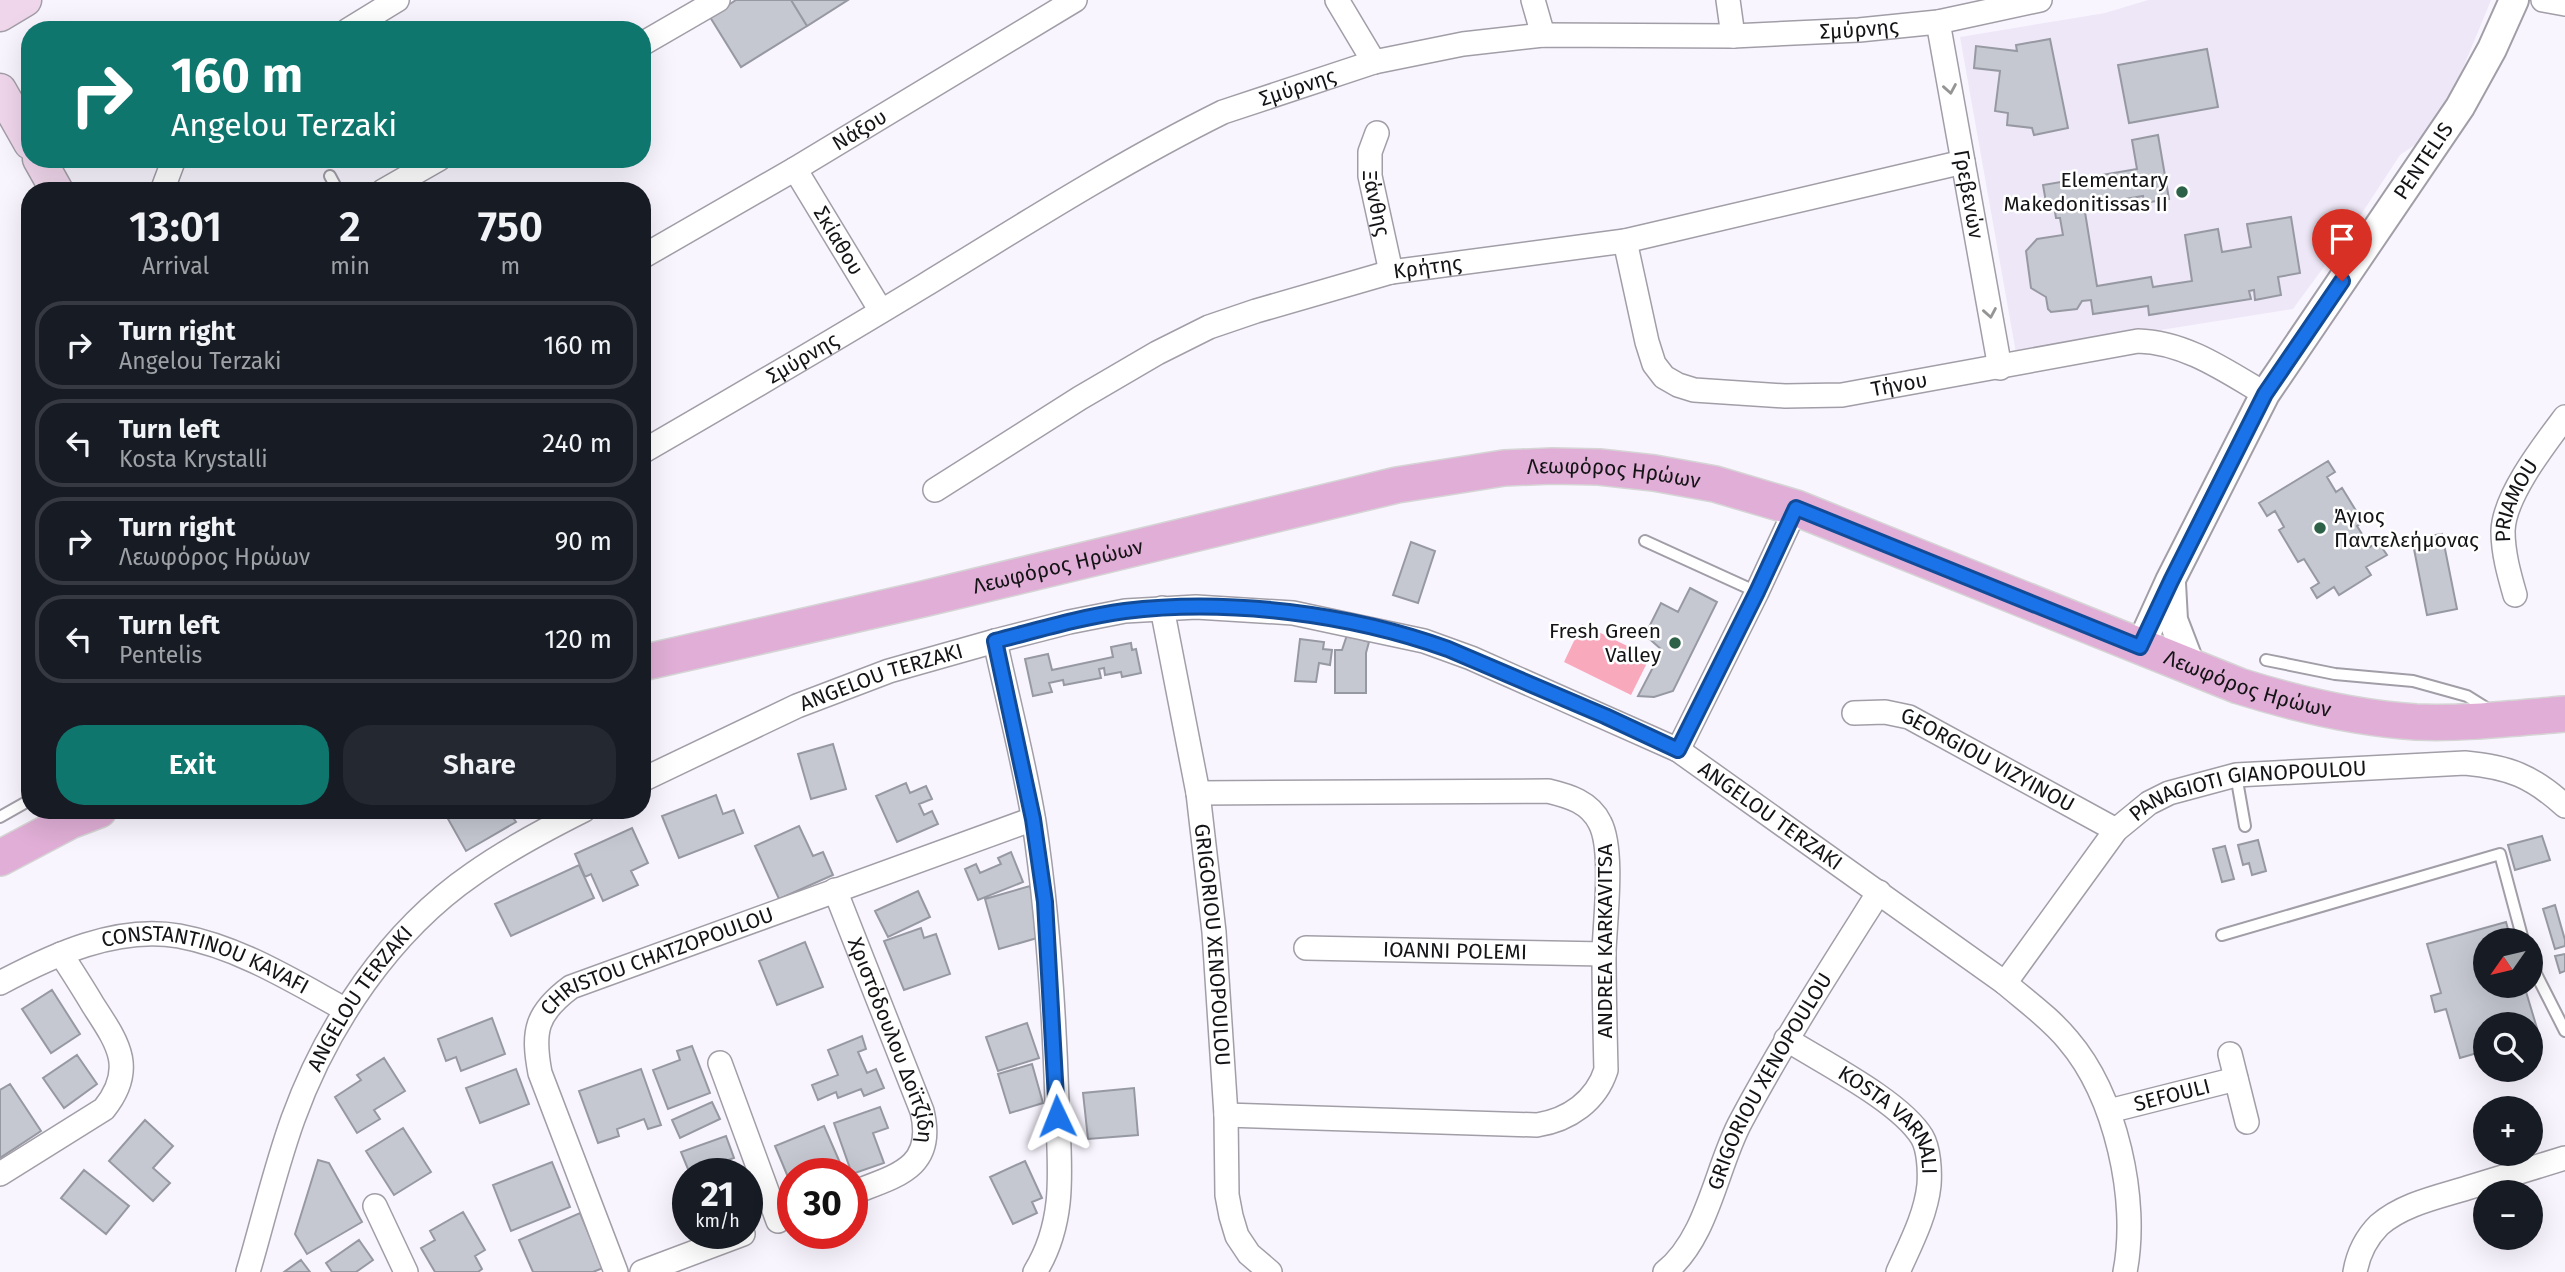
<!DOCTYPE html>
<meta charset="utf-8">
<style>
body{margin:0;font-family:"Fira Sans",sans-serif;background:#242831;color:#f1f3f6;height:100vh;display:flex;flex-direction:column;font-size:26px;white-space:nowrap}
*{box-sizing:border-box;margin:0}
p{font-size:23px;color:#9ea1a6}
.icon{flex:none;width:38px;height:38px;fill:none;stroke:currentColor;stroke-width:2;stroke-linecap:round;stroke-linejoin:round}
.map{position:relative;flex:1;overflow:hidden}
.details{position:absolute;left:21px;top:182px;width:630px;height:637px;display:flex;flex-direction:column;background:#171b24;border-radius:28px;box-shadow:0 7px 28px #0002}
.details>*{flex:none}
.top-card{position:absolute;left:21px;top:21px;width:630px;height:147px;border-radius:28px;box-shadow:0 7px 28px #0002;background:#0f766e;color:#fff;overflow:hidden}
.needle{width:46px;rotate:236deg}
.tools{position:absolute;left:2473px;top:928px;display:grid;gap:14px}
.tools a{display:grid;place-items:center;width:70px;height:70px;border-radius:50%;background:#171b24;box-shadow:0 7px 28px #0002;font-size:35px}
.speed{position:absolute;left:672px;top:1158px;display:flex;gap:14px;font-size:35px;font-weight:700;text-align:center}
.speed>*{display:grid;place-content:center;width:91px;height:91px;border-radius:50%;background:#171b24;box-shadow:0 7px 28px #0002;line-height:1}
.speed small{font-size:18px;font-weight:400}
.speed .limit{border:10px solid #d22;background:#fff;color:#111}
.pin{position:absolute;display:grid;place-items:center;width:60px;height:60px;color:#fff;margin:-72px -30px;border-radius:50% 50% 50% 0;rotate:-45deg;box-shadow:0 0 7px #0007}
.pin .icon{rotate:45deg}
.me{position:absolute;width:77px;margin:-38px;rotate:358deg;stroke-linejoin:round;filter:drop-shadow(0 0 5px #0008)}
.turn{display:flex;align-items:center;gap:24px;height:147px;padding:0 35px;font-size:32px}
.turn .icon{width:91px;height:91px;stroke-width:2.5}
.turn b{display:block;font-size:49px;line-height:60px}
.eta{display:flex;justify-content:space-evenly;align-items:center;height:119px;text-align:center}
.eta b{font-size:42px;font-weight:600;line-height:49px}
.action{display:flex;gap:14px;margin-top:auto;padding:14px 35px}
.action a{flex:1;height:80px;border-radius:28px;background:#0f766e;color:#fff;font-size:28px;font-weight:600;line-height:80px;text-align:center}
.action a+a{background:#242831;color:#f1f3f6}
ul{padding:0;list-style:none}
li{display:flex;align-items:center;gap:21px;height:88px;margin:0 14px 10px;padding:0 21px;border:4px solid #363941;border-radius:28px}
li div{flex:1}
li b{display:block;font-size:26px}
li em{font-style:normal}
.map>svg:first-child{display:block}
.built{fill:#eee7f7}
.green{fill:#f9a9bc}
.building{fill:#c5c7d1;stroke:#9799a2;stroke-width:2}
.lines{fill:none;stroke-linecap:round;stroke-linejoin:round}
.service-casing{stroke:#a29ea7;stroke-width:14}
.minor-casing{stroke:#a29ea7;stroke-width:26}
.tertiary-casing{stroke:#a29ea7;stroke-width:32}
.secondary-casing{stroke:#a29ea7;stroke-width:35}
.primary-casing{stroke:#d5d5d5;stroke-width:38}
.service{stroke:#fff;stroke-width:10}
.minor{stroke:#fff;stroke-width:23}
.tertiary{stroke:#fff;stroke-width:28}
.secondary{stroke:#f0d6eb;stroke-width:32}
.primary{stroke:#e0aed6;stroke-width:35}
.oneway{stroke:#959596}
.route-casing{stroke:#114b97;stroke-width:18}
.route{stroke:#1a73e8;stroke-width:12}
.poi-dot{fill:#2e6248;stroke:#fff;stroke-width:2.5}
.labels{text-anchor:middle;stroke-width:5;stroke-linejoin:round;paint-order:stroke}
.street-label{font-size:21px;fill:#141316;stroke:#fff}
.poi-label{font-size:21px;fill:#141316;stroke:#fff;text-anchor:end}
</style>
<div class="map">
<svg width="2565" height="1272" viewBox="0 0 2565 1272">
<rect width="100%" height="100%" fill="#f9f5ff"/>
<path class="built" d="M2148,0h343l-53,129 -38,26 -49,75 -58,79 -277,44 -56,-316 145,-24z"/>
<path class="green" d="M1582,624l68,33 -19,38 -67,-33z"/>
<path class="building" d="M736,0h55l16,26 -66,41 -31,-50z
M791,0h57l-41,26z
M2050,39l18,89 -34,7 -2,-7 -25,-3 1,-12 -13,-2 5,-40 -26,-3 2,-22 41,5 -1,-6z
M2207,49l11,58 -89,16 -11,-58z
M2158,135l11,64 -25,4 -1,-7 -59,10 13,80 54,-9 2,10 39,-6 -7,-46 33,-6 4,23 29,-5 -4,-23 44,-7 9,56 -22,4 3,18 -26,5 -1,-10 -5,1 2,8 -102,16 -1,-9 -55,8 -2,-14 -9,1 -5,8 -26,3 -3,-3 -2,-12 -15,-9 -5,-37 11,-12 26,-4 -3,-17h-4l-2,-12 -7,2 -4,-23 94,-16 -5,-29z
M2328,461l7,11 -8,5 9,15 6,-4 21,34 -6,4 13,21 8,-5 9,13 -21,12 5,8 -32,20 -5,-8 -17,11 -6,-10 8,-5 -15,-24 -6,3 -19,-32 5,-3 -9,-16 -8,5 -8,-13z
M2442,534l15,75 -30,6 -15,-76z
M1411,542l24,9 -17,52 -25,-8z
M1690,588l27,14 -44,89 -19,6 -16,-1 24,-46 -17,-15 16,-32 17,9z
M1347,635l22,7 -3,11v40h-31v-43h7z
M1300,639l24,3 -1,7 9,1 -2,15 -11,-2 -3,19 -21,-1z
M1131,643l1,7 4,-1 5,24 -19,4 -1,-5 -16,3 -1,-7 -5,1 2,9 -37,7 -1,-5 -14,3 3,9 -19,4 -8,-37 23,-5 4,16 61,-13 -2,-10z
M833,744l13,45 -35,10 -13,-45z
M906,783l4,10 16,-7 6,13 -13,5 5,11 8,-4 6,13 -41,18 -21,-46z
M716,795l7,19 11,-4 9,23 -64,25 -17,-42z
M443,810h57l9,2 7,10 -50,29z
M799,826l14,30 10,-4 10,23 -54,24 -24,-53z
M632,828l16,35 -17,8 7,14 -35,16 -12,-27 -6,3 -10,-23z
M2542,836l8,24 -35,10 -7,-25z
M2258,840l8,31 -14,4 -3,-12 -6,2 -5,-20z
M2225,846l9,33 -12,3 -9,-33z
M1011,852l12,30 -45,18 -13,-31 11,-5 4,9 21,-9 -3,-6z
M579,865l15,33 -83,38 -16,-32z
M1030,886l14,50 -45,13 -14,-50z
M918,891l12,26 -42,20 -13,-26z
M2555,905l10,35v6l-10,3 -12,-40z
M2506,922l5,18h-26v45h39l15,50 -9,2v-13h-45v31l-1,-4 -24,7 -14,-49 -11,3 -4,-16 10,-3 -14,-49z
M921,928l3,10 12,-4 14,40 -46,16 -20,-49z
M805,942l18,45 -46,18 -18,-44z
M2565,954v17l-5,2 -5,-17z
M52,990l28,44 -29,19 -29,-44z
M492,1018l13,36 -44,17 -5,-14 -10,4 -8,-22z
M1027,1023l12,35 -41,13 -12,-34z
M862,1036l4,13 -8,3 9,21 9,-4 8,19 -20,8 -3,-7 -23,9 -2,-6 -18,8 -6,-15 26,-10 -10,-25z
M692,1046l18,47 -42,16 -15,-39 27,-10 -3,-9z
M77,1055l20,29 -33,24 -21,-30z
M384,1058l21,33 -31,19 6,9 -23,14 -22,-36 26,-17 -4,-5z
M1032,1064l11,39 -33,10 -12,-39z
M516,1069l13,35 -49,19 -14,-35z
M641,1069l20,56 -13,4 -4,-10 -27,10 2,7 -21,7 -19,-52z
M10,1084l31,47 -41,27v-68z
M1134,1088l4,47 -50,4 -5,-46z
M712,1102l8,17 -40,19 -8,-18z
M880,1107l8,21 -15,5 11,30 -32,11 -18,-51z
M145,1120l28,26 -20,22 17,15 -17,18 -44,-40z
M824,1126l17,39 -11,5 2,4h-39v15l-18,-43z
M403,1128l28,44 -37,23 -28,-44z
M726,1136l8,22 -44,16 -9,-22z
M318,1160l11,3 33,59 -55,32 -12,-20z
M1025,1161l17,37 -10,4 5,11 -24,11 -23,-47z
M552,1162l18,45 -59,24 -18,-46z
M734,1163l5,11h-33z
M84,1170l45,36 -23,28 -45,-36z
M463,1212l22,38 -10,6 7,13 -4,3h-43l-14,-24 14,-8 -5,-9z
M580,1213l23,55 -10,4h-60l-14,-32z
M359,1240l14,20 -17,12h-24l-6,-9z
M301,1260l9,12h-26z"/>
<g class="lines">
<g class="service-casing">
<path id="service" d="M330,176l8,15
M1645,541l112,51
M2266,660l69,14 78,7 54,15 24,15
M2236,775l9,51
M0,817l30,-17
M2222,935l278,-81 23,86
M2530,962l35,69"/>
</g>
<g class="minor-casing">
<g id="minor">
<path d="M1337,0l37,62"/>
<path d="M1533,0l10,35"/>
<path d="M1728,0l5,36"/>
<path d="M2543,0l22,4"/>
<path id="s1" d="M1938,22l62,346"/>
<path d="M348,30l49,-30"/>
<path d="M642,44l76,-44"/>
<path id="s2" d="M1377,133l-7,19v24l21,96"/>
<path id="s3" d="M795,169l86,142"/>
<path d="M162,191l12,-32"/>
<path d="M383,191l56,-32"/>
<path id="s4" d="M1625,241l22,101 7,22 10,13 14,8 16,5 91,6 57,-1 296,-54c47,1 88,30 127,53"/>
<path id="s5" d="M642,257l153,-88 280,-169"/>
<path id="s6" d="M642,452c95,-55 189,-110 283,-167 98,-60 195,-122 298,-173l151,-50 89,-18 80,-9 190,1 126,-6 79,-8 102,-22"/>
<path id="s7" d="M935,490l145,-92 77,-45 52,-26 47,-16 135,-39 234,-31 338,-79"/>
<path id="s8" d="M2515,595c-6,-21 -12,-42 -12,-64 1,-35 41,-86 62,-114"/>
<path id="s9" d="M1162,608l36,185 16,139 12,183 1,80 4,21 6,20 12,18 21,18"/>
<path d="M995,641c13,60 29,121 39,181 14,93 20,187 23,280 2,60 11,117 -22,170"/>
<path id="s10" d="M1854,713l31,-1 24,5 207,113"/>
<path d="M1678,750l79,-158 39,-84"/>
<path id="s11" d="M642,780l155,-74 92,-35 106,-30 74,-19 56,-11 71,-4 97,6 131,28 47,17 207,92 327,233c21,18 45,35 63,57 48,56 71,160 57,232"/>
<path d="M1198,793l350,-2c21,5 42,11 52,32 14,27 5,97 4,129 0,39 1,79 2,118 -10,31 -37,50 -69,55l-311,-10"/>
<path id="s12" d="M835,890l87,221c14,57 -26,65 -70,82"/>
<path id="s13" d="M1306,948l298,6"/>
<path id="s14" d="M0,983c53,-28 117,-58 179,-47 60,11 114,45 167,74"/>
<path id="s15" d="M2005,983l111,-153 33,-27 20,-10 67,-18 229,-12c44,4 67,13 100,43"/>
<path id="s16" d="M1786,1039c38,24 114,62 136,98 7,12 8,34 7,48 -3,30 -19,60 -31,87"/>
<path d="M2230,1054l17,68"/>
<path d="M720,1063l58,158"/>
<path id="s17" d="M2109,1111l127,-32"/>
<path d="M0,1174l104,-65c33,-41 13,-67 -11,-104 -10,-17 -21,-34 -32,-51"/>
<path d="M375,1206l31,66"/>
<path id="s18" d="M248,1272c15,-51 27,-103 45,-153 34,-94 97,-188 180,-245 35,-25 73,-45 111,-64"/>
<path id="s19" d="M616,1272l-76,-199c-8,-42 -4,-60 31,-86l462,-168"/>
<path d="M642,1272l101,-38"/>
<path id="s20" d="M1665,1272c43,-34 51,-105 76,-151 42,-79 90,-153 138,-229"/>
<path d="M2355,1272c3,-17 11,-34 24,-47 24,-21 59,-28 88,-37 33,-10 65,-20 98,-30"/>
</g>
</g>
<g class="tertiary-casing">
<g id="tertiary">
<path d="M2171,583l2,37 18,47"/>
<path id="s21" d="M2140,647l30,-66 95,-187 195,-287 32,-58 22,-49"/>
</g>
</g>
<g class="secondary-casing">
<path id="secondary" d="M0,15l25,-15
M0,90l30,53
M39,159l18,32"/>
</g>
<g class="primary-casing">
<g id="primary">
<path id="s22" d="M642,663l281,-64 474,-114 107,-17 48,-2 47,1 55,6 61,11 81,24 443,178c57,18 116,32 177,36 49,2 100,-4 149,-8"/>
<path d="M0,858l70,-37 29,-11"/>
</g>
</g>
<use href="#service" class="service"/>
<use href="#minor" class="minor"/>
<use href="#tertiary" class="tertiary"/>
<use href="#secondary" class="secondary"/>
<use href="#primary" class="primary"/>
</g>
<defs><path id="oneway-chevron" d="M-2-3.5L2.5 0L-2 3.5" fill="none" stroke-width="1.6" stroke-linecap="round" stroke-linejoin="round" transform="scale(1.75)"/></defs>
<g class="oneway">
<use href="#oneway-chevron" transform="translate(1950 89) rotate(80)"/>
<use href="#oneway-chevron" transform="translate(1990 313) rotate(80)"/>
</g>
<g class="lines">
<g class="route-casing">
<path id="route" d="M1057,1116l-12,-214 -12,-83 -38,-178c43,-11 86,-24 130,-30 103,-13 226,3 323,38l157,67 73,34 79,-158 39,-84 344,139 31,-66 94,-187 77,-113"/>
</g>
<use href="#route" class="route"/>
</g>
<g class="poi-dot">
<circle cx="2182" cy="192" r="7"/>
<circle cx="2320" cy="528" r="7"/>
<circle cx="1675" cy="643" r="7"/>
</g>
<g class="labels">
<g class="street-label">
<text dy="7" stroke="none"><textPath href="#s6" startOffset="1320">Σμύρνης</textPath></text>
<text dy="7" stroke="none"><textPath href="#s6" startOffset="752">Σμύρνης</textPath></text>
<text dy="7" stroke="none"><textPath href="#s5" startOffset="252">Νάξου</textPath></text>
<text dy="7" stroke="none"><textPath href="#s21" startOffset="564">PENTELIS</textPath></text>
<text dy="7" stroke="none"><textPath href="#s1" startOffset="175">Γρεβενών</textPath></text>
<text dy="7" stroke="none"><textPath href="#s2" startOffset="72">Ξάνθης</textPath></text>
<text dy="7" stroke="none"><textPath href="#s3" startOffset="84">Σκίαθου</textPath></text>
<text dy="7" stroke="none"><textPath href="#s7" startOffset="546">Κρήτης</textPath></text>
<text dy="7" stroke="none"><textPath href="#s6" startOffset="186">Σμύρνης</textPath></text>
<text dy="7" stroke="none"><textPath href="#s4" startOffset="382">Τήνου</textPath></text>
<text dy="7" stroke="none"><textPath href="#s22" startOffset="994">Λεωφόρος Ηρώων</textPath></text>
<text dy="7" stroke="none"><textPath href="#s8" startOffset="98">PRIAMOU</textPath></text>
<text dy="7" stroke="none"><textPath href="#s22" startOffset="427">Λεωφόρος Ηρώων</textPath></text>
<text dy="7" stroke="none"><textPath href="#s11" startOffset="261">ANGELOU TERZAKI</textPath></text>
<text dy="7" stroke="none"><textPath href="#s22" startOffset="1666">Λεωφόρος Ηρώων</textPath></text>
<text dy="7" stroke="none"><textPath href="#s10" startOffset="145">GEORGIOU VIZYINOU</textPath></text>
<text dy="7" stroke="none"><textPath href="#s15" startOffset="332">PANAGIOTI GIANOPOULOU</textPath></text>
<text dy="7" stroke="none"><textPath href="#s11" startOffset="1206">ANGELOU TERZAKI</textPath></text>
<text transform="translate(1605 941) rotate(-90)" y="7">ANDREA KARKAVITSA</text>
<text dy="7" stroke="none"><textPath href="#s9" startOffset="341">GRIGORIOU XENOPOULOU</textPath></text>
<text dy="7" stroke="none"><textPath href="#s13" startOffset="149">IOANNI POLEMI</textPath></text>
<text dy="7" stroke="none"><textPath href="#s19" startOffset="401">CHRISTOU CHATZOPOULOU</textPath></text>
<text dy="7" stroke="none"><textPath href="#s14" startOffset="219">CONSTANTINOU KAVAFI</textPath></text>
<text dy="7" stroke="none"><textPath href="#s18" startOffset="298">ANGELOU TERZAKI</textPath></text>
<text dy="7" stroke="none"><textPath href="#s12" startOffset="161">Χριστόδουλου Δοϊτζίδη</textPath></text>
<text dy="7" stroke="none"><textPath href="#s20" startOffset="219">GRIGORIOU XENOPOULOU</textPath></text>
<text dy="7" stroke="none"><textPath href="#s17" startOffset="65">SEFOULI</textPath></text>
<text dy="7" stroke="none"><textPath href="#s16" startOffset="135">KOSTA VARNALI</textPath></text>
</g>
<g class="poi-label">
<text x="2168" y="187">Elementary<tspan x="2168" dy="24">Makedonitissas II</tspan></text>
<text x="2334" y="523" text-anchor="start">Άγιος<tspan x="2334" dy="24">Παντελεήμονας</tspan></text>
<text x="1661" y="638">Fresh Green<tspan x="1661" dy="24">Valley</tspan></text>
</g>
</g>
</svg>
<div class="tools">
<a><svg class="needle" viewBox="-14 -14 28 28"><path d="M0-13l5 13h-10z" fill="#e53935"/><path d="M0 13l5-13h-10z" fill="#9ea1a6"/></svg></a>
<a><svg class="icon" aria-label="search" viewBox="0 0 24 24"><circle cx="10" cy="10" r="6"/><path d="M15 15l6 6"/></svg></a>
<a>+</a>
<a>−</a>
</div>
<div class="speed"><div>21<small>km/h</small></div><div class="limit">30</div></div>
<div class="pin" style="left:2342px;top:281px;background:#d93025"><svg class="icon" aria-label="arrive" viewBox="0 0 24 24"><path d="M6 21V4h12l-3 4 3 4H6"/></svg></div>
<svg class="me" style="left:1057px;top:1116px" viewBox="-20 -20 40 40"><path d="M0-17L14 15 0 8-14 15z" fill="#1a73e8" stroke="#fff" stroke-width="4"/></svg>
<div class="top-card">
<div class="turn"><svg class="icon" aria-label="right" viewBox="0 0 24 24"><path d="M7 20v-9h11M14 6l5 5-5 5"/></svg><div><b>160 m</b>Angelou Terzaki</div></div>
</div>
<section class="details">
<div class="eta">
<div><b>13:01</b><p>Arrival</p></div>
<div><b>2</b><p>min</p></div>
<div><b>750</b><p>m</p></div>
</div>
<ul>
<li><svg class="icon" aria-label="right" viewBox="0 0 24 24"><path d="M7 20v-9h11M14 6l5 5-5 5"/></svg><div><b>Turn right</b><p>Angelou Terzaki</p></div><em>160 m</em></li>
<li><svg class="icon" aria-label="left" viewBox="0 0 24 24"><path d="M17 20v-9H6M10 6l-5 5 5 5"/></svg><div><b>Turn left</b><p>Kosta Krystalli</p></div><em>240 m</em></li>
<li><svg class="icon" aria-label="right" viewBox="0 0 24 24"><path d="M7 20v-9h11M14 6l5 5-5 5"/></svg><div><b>Turn right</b><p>Λεωφόρος Ηρώων</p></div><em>90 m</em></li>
<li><svg class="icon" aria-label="left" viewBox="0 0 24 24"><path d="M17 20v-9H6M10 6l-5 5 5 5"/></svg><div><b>Turn left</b><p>Pentelis</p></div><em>120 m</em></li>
</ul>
<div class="action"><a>Exit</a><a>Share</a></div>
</section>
</div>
